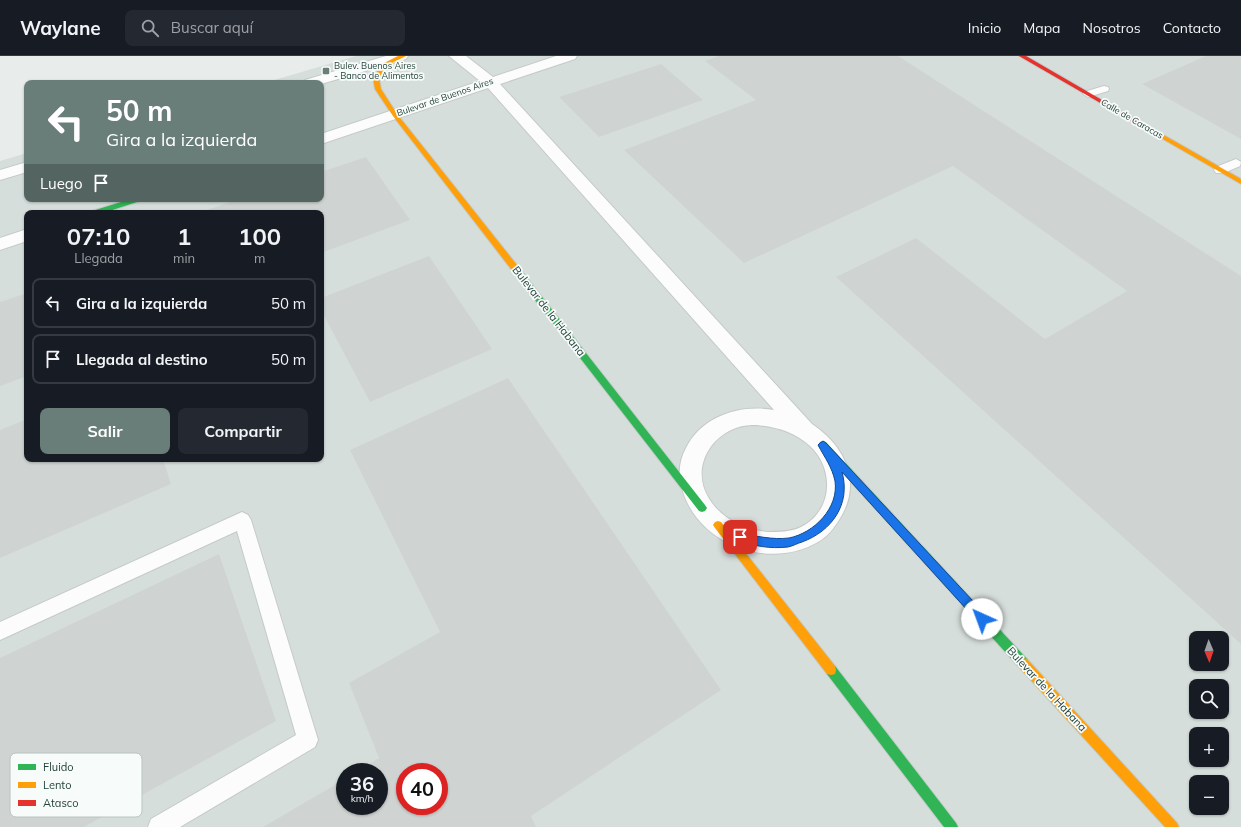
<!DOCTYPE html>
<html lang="es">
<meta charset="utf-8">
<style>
body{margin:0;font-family:Mulish,sans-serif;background:#242831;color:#f1f3f6;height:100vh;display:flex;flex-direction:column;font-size:15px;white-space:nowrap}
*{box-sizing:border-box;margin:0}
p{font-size:13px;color:#9ea1a6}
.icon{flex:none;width:22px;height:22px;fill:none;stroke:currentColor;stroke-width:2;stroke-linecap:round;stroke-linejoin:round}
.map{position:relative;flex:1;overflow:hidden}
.drawer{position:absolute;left:24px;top:154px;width:300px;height:252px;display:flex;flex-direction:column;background:#171b24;border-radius:8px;box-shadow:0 1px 3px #0004}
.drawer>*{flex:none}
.top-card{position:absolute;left:24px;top:24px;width:300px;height:122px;border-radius:8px;box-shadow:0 1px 3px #0004;background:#697e78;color:#fff;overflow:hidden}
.needle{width:26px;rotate:178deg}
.tools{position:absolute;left:1189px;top:575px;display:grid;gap:8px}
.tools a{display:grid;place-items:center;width:40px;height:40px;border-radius:8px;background:#171b24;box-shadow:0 1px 3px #0004;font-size:20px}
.speed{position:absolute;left:336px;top:707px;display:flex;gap:8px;font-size:20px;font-weight:700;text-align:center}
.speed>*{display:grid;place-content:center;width:52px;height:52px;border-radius:50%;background:#171b24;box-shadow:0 1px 3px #0004;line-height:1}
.speed small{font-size:10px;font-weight:400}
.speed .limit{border:6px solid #d22;background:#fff;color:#111}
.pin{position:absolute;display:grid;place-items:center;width:34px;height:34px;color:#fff;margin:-17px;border-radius:8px;box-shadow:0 2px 6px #0006}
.me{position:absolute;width:44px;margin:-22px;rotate:317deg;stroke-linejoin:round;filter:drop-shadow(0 0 3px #0008)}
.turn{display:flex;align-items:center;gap:14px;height:84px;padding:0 16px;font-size:18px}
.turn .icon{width:52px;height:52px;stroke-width:2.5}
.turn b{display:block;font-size:28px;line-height:34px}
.then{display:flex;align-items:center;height:38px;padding:0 16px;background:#0003;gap:8px;font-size:15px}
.eta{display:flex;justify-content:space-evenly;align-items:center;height:68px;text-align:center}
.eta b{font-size:24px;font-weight:700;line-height:28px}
.cta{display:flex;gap:8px;margin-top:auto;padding:8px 16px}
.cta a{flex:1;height:46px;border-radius:8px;background:#697e78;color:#fff;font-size:16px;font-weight:700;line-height:46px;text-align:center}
.cta a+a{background:#242831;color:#f1f3f6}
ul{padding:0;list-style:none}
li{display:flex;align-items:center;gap:12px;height:50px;margin:0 8px 6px;padding:0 8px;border:2px solid #363941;border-radius:8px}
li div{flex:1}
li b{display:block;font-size:15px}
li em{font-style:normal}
header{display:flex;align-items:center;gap:24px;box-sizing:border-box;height:56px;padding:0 20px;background:#171b24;border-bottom:1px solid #363941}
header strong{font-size:19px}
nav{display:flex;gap:22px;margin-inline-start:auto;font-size:14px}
.search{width:280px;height:36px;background:#242831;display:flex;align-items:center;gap:10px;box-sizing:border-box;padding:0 14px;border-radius:8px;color:#9ea1a6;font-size:15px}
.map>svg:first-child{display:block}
.built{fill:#d6dedb;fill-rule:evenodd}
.building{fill:#cfd4d2;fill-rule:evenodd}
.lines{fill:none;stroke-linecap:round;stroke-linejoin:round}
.lane-casing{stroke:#c5cac8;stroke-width:2}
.street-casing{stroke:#c5cac8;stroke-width:2}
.fast-casing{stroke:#c3cbc8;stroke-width:2}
.slow-casing{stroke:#c3cbc8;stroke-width:2}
.jam-casing{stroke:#c3cbc8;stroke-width:2}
.lane{fill:#fcfcfc;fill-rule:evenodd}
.street{fill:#fcfcfc;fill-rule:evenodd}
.fast{fill:#30b455;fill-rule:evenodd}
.slow{fill:#ff9f0a;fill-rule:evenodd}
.jam{fill:#e5322d;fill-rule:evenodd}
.route{fill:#1a73e8;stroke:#114b97}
.poi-dot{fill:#697e78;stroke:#f7fbf9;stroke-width:1.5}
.labels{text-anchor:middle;stroke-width:3.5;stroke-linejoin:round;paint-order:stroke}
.far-poi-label{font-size:9px;fill:#24423a;stroke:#f7fbf9;text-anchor:start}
.far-street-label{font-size:9px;fill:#24423a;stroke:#f7fbf9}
.street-label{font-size:11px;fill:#24423a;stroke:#f7fbf9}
.key{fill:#f7fbf9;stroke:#b8c4c0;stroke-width:1}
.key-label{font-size:11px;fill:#24423a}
</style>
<header>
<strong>Waylane</strong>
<div class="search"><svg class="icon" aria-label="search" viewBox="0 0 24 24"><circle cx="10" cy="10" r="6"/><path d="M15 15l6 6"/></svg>Buscar aquí</div>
<nav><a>Inicio</a><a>Mapa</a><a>Nosotros</a><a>Contacto</a></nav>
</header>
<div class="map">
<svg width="1241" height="771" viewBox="0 0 1241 771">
<rect width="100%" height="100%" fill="#e8edeb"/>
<path class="built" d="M356,0h885v771h-1241v-666l27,-8v46h294v-116h-57zM27,157h294v246h-294zM1196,582h26v26h-26zM1196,630h26v26h-26zM1196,678h26v26h-26zM345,716h34v34h-34zM405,716h34v34h-34zM1196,726h26v26h-26z"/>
<path class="building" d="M719,0h179l343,220v368l-405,-367 80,-39 129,101 82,-48 -174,-125 -209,97 -120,-113 132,-50 -51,-39z
M1206,0h35v83l-99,-55z
M661,8l42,36 -104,37 -40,-40z
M366,101l44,63 -89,33v-40h-123l41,-14h82v-27z
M429,200l63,93 -122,53 -49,-92v-12z
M27,237v83l-27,10v-84z
M508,322l213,312 -190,126 5,11h-273l82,-48v27h34v-34h-23l23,-14 -30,-75 91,-51 -90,-182zM405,716h34v34h-34z
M27,363v40h136l8,25 -171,74v-128z
M219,498l57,167 -192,106h-84v-169z"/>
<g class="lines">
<g class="lane-casing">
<path id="lane" d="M1104,30l4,1 1,2 -1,2 -20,6 -5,-3 1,-2z
M1236,103l5,3 -1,4 -16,7h-8l-2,-3 2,-3z
M242,456l6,3 3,5 67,220 -3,7 -135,80h-32l3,-8 145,-84 -59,-204 -237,109v-18z"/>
</g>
<g class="street-casing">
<path id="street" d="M386,0h22l-2,3 -85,25v-1h-18l2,-3z
M449,0h17l27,21 63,-21h21l-2,3 -75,25 312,340c33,22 51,59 27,96 -5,8 -12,17 -21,22 -53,31 -131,-2 -138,-65 -1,-10 1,-20 6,-29 16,-32 54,-44 88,-38l-286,-322 -167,56v-10l159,-53zM757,369c19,2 38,7 53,21 25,23 23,65 -9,81 -10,5 -23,5 -33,5 -24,-2 -48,-14 -60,-35 -16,-27 0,-59 28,-69 7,-3 14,-3 21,-3z
M27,106v10l-27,8v-10z
M27,173v12l-27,9v-12z"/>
</g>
<g class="fast-casing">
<path id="fast" d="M131,143h10l-1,2 -37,12h-12l1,-2z
M521,217l3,1 181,231 2,3 -2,3 -3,1 -3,-1 -181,-233 -1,-2z
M823,385l3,1 201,217 1,4 -1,4 -4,1 -4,-1 -199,-219 -2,-3 2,-3z
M831,609l4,1 121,157 2,4h-14l-117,-153 -1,-4 1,-4z"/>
</g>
<g class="slow-casing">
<path id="slow" d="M398,0h8l-20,10 -7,12 2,11 16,25 127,160v4h-6l-125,-162 -18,-27 -2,-11 9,-14z
M1135,65h4l102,58v5l-106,-61z
M718,465l3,1 114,144 1,4 -1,4 -4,1 -4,-1 -112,-146 -2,-3 2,-3z
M1023,602l4,1 150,164 2,4h-14l-146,-160 -1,-4 1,-4z"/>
</g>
<g class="jam-casing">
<path id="jam" d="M1019,0h7l114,66 -5,1z"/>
</g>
<use href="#lane" class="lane"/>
<use href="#street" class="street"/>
<use href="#fast" class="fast"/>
<use href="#slow" class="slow"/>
<use href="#jam" class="jam"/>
</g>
<path class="route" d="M823,385l3,2 160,172 1,4 -1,3 -4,2 -4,-2 -136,-150c9,32 -10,59 -40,70 -4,1 -9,4 -14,5 -18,2 -35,-1 -52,-7l-1,-3 1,-3 4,-1c16,3 32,7 49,5 25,-5 50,-30 46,-57 -3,-14 -10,-23 -17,-36l2,-2z"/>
<rect class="poi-dot" x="322" y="11" width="8" height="8" rx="2"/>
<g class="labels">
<g class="far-poi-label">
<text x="334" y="13">Bulev. Buenos Aires<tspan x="334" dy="10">- Banco de Alimentos</tspan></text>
</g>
<g class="far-street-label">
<text transform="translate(445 41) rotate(-19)" y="3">Bulevar de Buenos Aires</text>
<text transform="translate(1132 63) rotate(30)" y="3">Calle de Caracas</text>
</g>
<g class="street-label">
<text transform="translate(549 255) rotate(52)" y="4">Bulevar de la Habana</text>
<text transform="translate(1047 633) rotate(47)" y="4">Bulevar de la Habana</text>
</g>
</g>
<rect x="10" y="697" width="132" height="64" rx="6" class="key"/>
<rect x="18" y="708" width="18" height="6" fill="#30b455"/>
<rect x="18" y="726" width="18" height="6" fill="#ff9f0a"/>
<rect x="18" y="744" width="18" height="6" fill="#e5322d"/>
<g class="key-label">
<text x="43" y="715">Fluido</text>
<text x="43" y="733">Lento</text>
<text x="43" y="751">Atasco</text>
</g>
</svg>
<div class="tools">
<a><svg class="needle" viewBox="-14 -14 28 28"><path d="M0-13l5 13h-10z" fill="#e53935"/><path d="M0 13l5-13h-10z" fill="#9ea1a6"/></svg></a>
<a><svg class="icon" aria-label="search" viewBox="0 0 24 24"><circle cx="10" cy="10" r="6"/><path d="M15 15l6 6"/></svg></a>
<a>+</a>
<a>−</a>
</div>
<div class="speed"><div>36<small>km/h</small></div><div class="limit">40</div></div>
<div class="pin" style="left:740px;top:481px;background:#d93025"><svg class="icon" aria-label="arrive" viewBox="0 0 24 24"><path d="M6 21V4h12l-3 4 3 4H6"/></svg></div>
<svg class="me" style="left:982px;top:563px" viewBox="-20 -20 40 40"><circle r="19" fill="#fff"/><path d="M0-13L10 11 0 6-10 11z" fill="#1a73e8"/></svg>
<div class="top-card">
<div class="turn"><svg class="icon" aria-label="left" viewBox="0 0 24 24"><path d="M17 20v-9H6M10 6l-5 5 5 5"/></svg><div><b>50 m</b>Gira a la izquierda</div></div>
<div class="then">Luego<svg class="icon" aria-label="arrive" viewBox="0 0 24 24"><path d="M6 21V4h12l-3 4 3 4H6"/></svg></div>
</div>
<section class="drawer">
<div class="eta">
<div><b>07:10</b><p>Llegada</p></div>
<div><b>1</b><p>min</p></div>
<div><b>100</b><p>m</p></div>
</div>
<ul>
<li><svg class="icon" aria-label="left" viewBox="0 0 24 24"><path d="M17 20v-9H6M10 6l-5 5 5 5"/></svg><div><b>Gira a la izquierda</b></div><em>50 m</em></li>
<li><svg class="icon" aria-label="arrive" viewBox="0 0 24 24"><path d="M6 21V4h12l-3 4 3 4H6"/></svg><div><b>Llegada al destino</b></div><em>50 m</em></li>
</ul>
<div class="cta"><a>Salir</a><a>Compartir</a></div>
</section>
</div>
